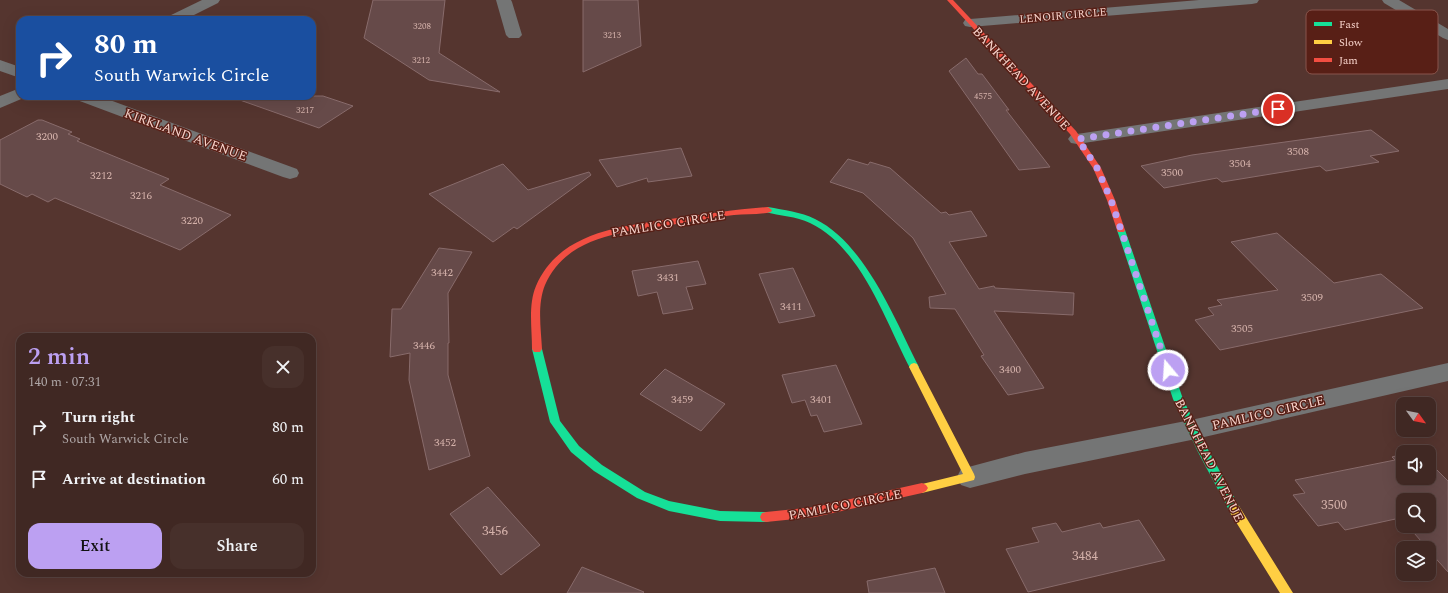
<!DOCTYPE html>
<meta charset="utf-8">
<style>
body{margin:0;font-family:Spectral,serif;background:#47302b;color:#f1f3f6;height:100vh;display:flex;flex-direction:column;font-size:15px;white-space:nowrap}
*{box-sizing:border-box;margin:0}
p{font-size:13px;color:#aea6a6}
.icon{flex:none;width:22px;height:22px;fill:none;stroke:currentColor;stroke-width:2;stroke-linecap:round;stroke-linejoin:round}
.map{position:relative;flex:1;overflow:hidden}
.sheet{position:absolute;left:16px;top:333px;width:300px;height:244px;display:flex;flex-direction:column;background:#402823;border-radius:12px;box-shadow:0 4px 16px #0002,0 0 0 1px #594441}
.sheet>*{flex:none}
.banner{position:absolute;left:16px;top:16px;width:300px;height:84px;border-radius:12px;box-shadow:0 4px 16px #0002,0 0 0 1px #594441;background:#1a4fa0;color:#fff;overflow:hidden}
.needle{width:26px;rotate:123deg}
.fabs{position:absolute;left:1396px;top:397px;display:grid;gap:8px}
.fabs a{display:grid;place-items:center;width:40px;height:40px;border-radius:8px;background:#402823;box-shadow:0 4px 16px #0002,0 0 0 1px #594441;font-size:20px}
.pin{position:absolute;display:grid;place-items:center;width:34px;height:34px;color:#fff;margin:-17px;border:2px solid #fff;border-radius:50%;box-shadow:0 1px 4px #0007}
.me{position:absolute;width:44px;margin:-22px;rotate:342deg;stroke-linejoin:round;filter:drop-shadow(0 0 3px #0008)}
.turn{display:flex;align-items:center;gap:14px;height:84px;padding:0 12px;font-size:18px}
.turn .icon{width:52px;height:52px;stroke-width:2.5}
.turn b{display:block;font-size:28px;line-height:34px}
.round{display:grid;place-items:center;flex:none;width:42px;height:42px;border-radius:12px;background:#47302b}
.head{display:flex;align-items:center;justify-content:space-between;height:68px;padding:0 12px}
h1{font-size:24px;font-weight:600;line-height:30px;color:#bca0f2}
.action{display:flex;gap:8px;margin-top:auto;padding:8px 12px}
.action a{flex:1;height:46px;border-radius:12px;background:#bca0f2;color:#111;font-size:16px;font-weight:600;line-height:46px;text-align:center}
.action a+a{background:#47302b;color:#f1f3f6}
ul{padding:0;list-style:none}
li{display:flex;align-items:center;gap:12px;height:52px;padding:0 12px}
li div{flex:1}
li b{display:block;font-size:15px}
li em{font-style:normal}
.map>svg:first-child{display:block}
.building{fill:#664a49;stroke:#886b6b}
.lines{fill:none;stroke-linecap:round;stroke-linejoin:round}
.street{fill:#747575;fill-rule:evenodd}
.fast{fill:#16e098;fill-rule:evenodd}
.slow{fill:#ffcf43;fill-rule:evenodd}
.jam{fill:#f24e42;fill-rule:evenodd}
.route{stroke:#bca0f2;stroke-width:7;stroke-dasharray:0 12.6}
.labels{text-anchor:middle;stroke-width:3;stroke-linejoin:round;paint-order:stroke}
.far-number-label{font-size:9px;fill:#d4b1aa}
.far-street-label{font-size:11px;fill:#f8d3cb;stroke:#581f16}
.number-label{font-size:11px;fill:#d4b1aa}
.street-label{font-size:13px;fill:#f8d3cb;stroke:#581f16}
.near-number-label{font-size:13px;fill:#d4b1aa}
.key{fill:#581f16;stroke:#88554c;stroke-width:1}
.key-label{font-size:11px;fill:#f8d3cb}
</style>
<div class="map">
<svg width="1448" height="593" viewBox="0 0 1448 593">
<rect width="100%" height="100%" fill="#55352f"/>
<path class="building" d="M373,0h72l-6,53 61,39 -71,-12 -65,-42z
M583,0h55l3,46 -58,26z
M966,58l12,16h4l27,36h-3l44,57 -31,3 -70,-99z
M238,96h85l30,10 -34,22 -82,-29z
M38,120h4l30,12 -4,2 12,5 -3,2 92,38 -9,6 71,30 -51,35 -125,-52 -7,4 -16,-8 -5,3 -27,-13v-44z
M1371,130l28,21 -29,5 9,6 -53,9 -6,-5 -98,16 -5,-4 -53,10 -23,-22 51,-11z
M681,148l11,28 -44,6 -1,-4 -30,9 -18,-27z
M848,159l20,6 2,-3 20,6 51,45 5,-1 3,3 22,-4 16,25 -38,6 30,47 15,-3 1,2 79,5 -1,22 -79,-4 50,77 -36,7 -27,-39 3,-1 -29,-46 -25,-1 -1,-11 17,-3 -33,-56 -50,-45 -33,-11z
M503,164l25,26 61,-18 2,3 -74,54 -3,-2 -21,15 -64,-48z
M1277,233l57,50 47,-9 42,34 -203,42 -25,-30 19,-5 -6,-7 14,-3 -5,-5 61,-10 -47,-48z
M439,248l33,4 -24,41 1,50h-1v32l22,81 -41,14 -20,-90 1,-27 -20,4 2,-48h9z
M698,261l8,23 -20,3 7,22 -30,5 -6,-22 -19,4 -6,-25z
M793,268l22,48 -36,7 -20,-49z
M836,365l26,59 -38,8 -7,-17 -6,1 -6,-16 -13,3 -10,-28z
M665,369l60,35 -24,27 -61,-37z
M1403,454v24h26v-16l19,19v91l-19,-21v-3h-2l-19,-22h21v-26h-26v21l-3,-3 -55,12 -7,-8 -20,4 -25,-31 12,-2 -10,-13 100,-20 -3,-3z
M488,487l52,58 -39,30 -51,-61z
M1139,520l26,40 -137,32 -22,-43 33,-7 -7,-14 24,-5 6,9 38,-9 3,5z
M582,567l62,25 -1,1h-76z
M935,568l10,25h-76l-2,-12z"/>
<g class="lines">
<path class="street" d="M202,0h18l-2,3 -34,17h-19l2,-3z
M496,0h15l1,2 10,33 -3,3h-10l-3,-3z
M1199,0h60l-2,3 -5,1 -282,23 -5,-1 -2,-3 2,-3 5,-1z
M1382,0h17l49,29v11l-5,-2 -59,-35z
M0,60l20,7v11l-20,-7z
M1448,79v10l-371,55 -6,-1 -3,-4 3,-4 6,-1z
M20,88v8l6,1 -26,11v-12z
M75,96h24l198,73 2,4 -2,4 -7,2 -7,-2 -206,-77z
M1448,363v18l-257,59 -166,34 -55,14 -9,-3 -4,-8 4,-8 64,-17 166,-32z"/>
<path class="fast" d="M768,207c16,3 33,5 47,12 50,24 80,101 104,148l-2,3h-6c-26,-49 -49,-122 -101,-147 -14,-7 -30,-7 -45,-11l-1,-2z
M1121,227l4,3 58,169 23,47 33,60 2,4 -2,4 -4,1 -4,-1 -33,-62 -25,-53 -56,-169z
M537,345l3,1 2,3 18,72 19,25 23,19 43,27 24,9 51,10 46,1 4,1 2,4 -2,4 -4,1 -46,-1 -51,-10 -32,-13 -43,-27 -23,-19 -21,-30 -18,-73 2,-3z"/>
<path class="slow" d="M914,363l3,1 57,110 1,3 -1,3 -52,13 -4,-2 -2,-3 2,-3 45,-11 -54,-107 2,-3z
M1235,505l4,1 54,87h-13l-49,-79 -2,-4 2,-4z"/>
<path class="jam" d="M947,0h6l123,131 25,37 14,32 10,30 -1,2h-6l-1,-2 -10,-30 -14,-32 -23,-34z
M768,207l4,3 -1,2c-12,3 -25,2 -37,3 -19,2 -38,6 -57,9 -48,7 -110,10 -132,61 -8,20 -4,44 -3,64l-2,3h-6l-2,-3c0,-21 -4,-44 4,-63 24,-56 89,-60 141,-68 31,-4 60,-9 91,-11z
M922,483l4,2 2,3 -2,3 -4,2 -107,24 -49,5 -4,-1 -2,-4 2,-4 4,-1 49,-5z"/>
</g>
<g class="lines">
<path class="route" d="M1168,370l-57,-170 -14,-32 -19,-29 200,-30"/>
</g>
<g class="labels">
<g class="far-number-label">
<text x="422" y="29">3208</text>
<text x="612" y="38">3213</text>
<text x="421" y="63">3212</text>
<text x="983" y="99">4575</text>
<text x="305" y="113">3217</text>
</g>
<g class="far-street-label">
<text transform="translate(1063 15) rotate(-5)" y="4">LENOIR CIRCLE</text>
</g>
<g class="number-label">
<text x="47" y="140">3200</text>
<text x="1298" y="155">3508</text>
<text x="1240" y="167">3504</text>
<text x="1172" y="176">3500</text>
<text x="101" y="179">3212</text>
<text x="141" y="199">3216</text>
<text x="192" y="224">3220</text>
<text x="442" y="276">3442</text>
<text x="668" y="281">3431</text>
<text x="1312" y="301">3509</text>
<text x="791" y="310">3411</text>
<text x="1242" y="332">3505</text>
<text x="424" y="349">3446</text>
<text x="1010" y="373">3400</text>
<text x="682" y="403">3459</text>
<text x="821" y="403">3401</text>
<text x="445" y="446">3452</text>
</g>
<g class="street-label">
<text transform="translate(1022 78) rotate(47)" y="5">BANKHEAD AVENUE</text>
<text transform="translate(186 134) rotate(20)" y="5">KIRKLAND AVENUE</text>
<text transform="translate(668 223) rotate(-9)" y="5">PAMLICO CIRCLE</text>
<text transform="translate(1268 412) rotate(-13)" y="5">PAMLICO CIRCLE</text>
<text transform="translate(1210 460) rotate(63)" y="5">BANKHEAD AVENUE</text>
<text transform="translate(845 504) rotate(-11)" y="5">PAMLICO CIRCLE</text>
</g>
<g class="near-number-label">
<text x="1334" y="509">3500</text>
<text x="495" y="535">3456</text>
<text x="1085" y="560">3484</text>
</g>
</g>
<rect x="1306" y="10" width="132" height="64" rx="6" class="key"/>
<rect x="1314" y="22" width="18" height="4" fill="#16e098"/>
<rect x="1314" y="40" width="18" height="4" fill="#ffcf43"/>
<rect x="1314" y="58" width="18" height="4" fill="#f24e42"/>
<g class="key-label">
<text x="1339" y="28">Fast</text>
<text x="1339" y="46">Slow</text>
<text x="1339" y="64">Jam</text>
</g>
</svg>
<div class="fabs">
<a><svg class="needle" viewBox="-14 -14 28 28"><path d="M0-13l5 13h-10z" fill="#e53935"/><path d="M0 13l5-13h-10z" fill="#aea6a6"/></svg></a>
<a><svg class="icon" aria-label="sound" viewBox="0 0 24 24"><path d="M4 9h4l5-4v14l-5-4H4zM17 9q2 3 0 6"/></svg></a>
<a><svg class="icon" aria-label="search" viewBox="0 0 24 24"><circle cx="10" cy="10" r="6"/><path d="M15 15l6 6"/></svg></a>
<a><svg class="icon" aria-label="layers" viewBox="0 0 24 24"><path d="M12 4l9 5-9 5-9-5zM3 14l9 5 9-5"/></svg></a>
</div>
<div class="pin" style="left:1278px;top:109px;background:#d93025"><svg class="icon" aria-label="arrive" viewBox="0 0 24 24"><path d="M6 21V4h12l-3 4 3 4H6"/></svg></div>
<svg class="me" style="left:1168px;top:370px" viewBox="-20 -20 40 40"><circle r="17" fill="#bca0f2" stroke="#fff" stroke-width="3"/><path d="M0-11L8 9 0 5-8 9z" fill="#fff"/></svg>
<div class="banner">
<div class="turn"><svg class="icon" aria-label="right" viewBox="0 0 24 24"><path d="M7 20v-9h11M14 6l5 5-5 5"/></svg><div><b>80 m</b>South Warwick Circle</div></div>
</div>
<section class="sheet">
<div class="head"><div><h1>2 min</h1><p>140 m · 07:31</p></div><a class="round"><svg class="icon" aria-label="close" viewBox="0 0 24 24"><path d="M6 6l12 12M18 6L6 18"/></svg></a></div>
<ul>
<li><svg class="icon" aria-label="right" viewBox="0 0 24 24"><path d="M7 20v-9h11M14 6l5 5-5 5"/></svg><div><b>Turn right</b><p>South Warwick Circle</p></div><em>80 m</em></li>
<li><svg class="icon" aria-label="arrive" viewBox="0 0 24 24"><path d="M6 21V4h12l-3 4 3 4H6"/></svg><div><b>Arrive at destination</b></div><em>60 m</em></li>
</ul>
<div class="action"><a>Exit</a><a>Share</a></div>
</section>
</div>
